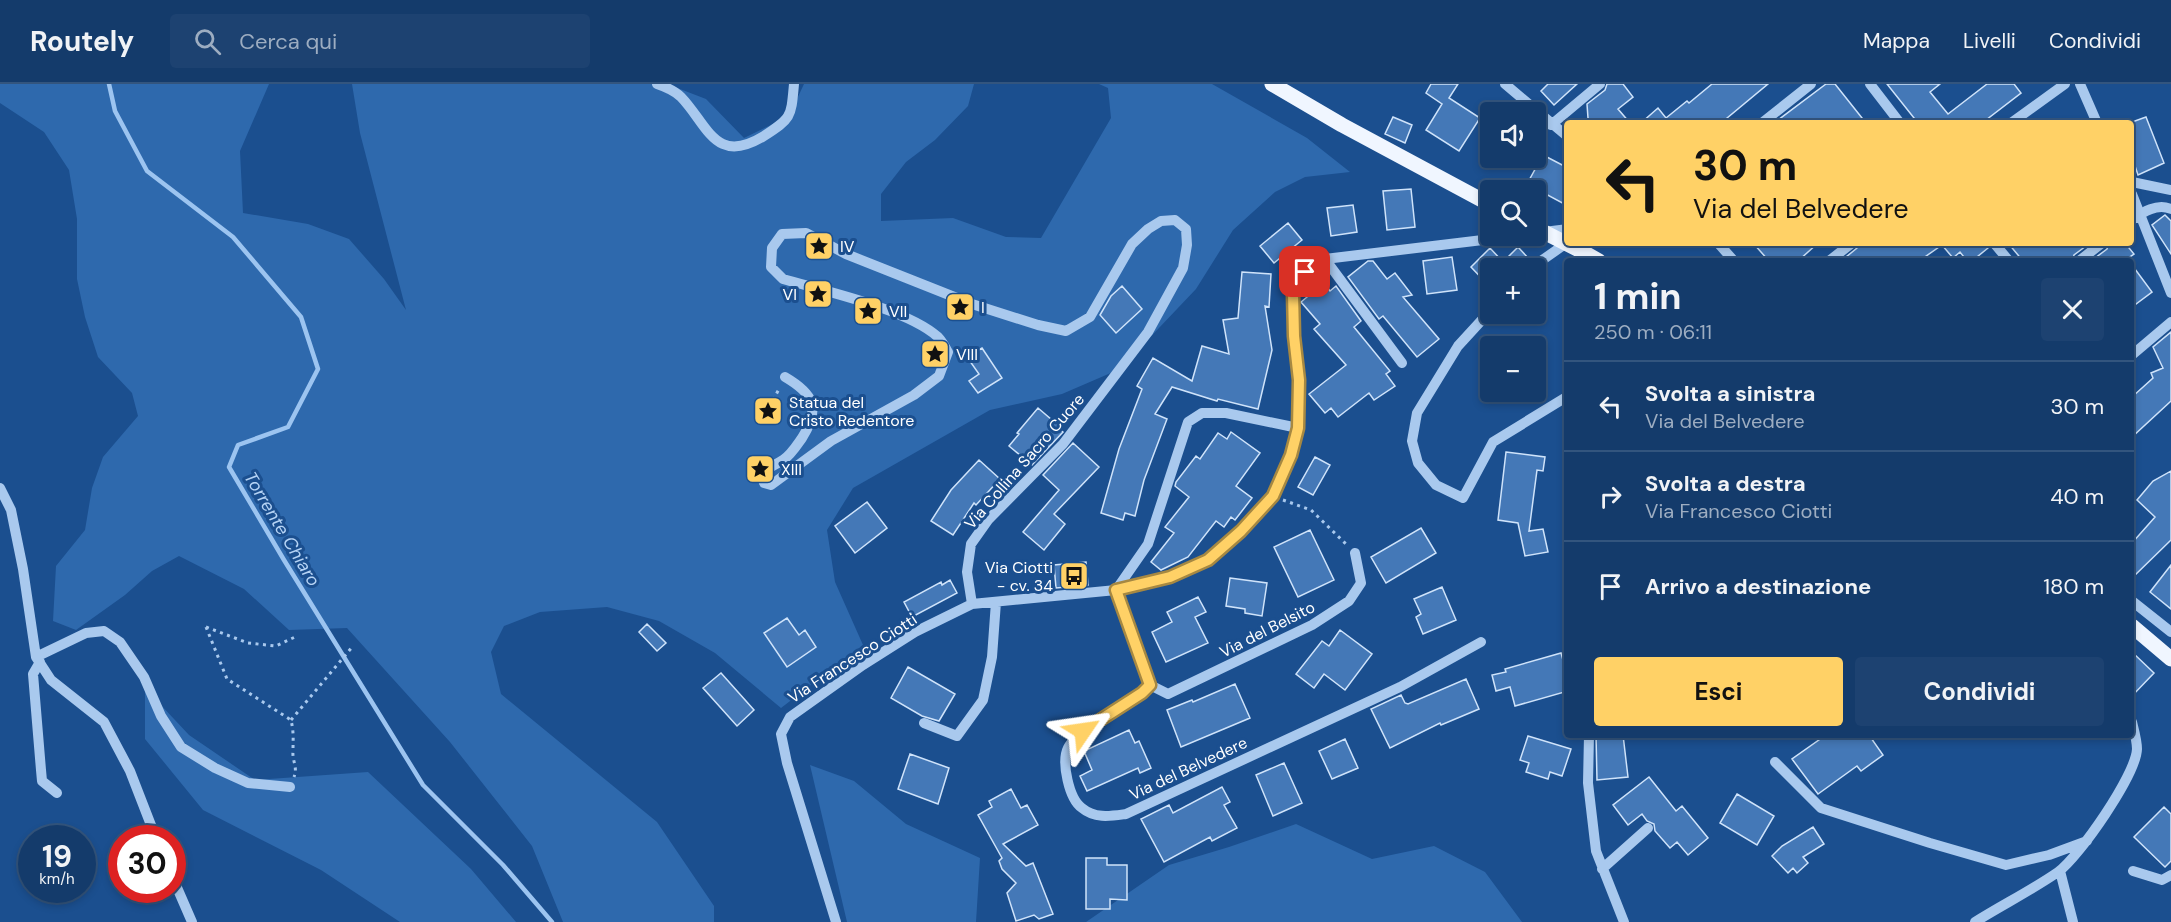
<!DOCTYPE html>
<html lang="it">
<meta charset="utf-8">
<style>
body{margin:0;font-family:"DM Sans",sans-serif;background:#1d4271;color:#f1f3f6;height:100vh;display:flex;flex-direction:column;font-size:22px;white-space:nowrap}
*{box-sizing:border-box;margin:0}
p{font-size:20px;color:#9dadc1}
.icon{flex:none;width:33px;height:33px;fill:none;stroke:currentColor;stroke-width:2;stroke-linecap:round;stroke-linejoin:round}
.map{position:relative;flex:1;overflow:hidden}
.drawer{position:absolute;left:1564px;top:174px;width:570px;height:480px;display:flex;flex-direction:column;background:#143b6b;border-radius:6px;box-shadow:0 3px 9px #0003,0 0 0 2px #33557e}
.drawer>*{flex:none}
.hud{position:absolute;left:1564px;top:36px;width:570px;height:126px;border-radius:6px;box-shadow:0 3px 9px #0003,0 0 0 2px #33557e;background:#ffd166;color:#111;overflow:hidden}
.fabs{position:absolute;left:1480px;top:18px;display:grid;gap:12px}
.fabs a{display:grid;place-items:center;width:66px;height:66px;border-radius:6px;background:#143b6b;box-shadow:0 3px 9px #0003,0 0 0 2px #33557e;font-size:30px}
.speed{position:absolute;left:18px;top:741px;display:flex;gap:12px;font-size:30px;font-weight:700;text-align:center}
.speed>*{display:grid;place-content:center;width:78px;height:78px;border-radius:50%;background:#143b6b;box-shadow:0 3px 9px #0003,0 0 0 2px #33557e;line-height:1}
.speed small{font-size:15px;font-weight:400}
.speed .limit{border:9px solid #d22;background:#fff;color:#111}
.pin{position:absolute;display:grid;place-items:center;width:51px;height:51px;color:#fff;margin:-26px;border-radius:12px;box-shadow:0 3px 9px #0006}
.me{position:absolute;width:66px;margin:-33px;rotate:58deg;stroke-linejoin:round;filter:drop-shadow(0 0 4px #0008)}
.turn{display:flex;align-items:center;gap:21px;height:126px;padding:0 30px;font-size:27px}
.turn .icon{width:78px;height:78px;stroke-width:2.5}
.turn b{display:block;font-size:42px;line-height:51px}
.round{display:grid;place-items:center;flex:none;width:63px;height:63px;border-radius:6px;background:#1d4271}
.summary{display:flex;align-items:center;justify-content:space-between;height:102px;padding:0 30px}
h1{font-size:36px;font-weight:700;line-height:45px}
.cta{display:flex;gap:12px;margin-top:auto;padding:12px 30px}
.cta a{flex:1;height:69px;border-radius:6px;background:#ffd166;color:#111;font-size:24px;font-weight:700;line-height:69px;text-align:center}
.cta a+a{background:#1d4271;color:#f1f3f6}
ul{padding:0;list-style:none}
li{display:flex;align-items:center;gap:18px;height:90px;padding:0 30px;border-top:2px solid #33557e}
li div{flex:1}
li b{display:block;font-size:22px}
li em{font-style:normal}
header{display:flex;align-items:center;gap:36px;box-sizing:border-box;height:84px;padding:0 30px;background:#143b6b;border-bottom:2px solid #33557e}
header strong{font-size:28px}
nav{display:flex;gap:33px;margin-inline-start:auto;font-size:21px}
.search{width:420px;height:54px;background:#1d4271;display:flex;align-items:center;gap:15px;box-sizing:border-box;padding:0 21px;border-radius:6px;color:#9dadc1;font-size:22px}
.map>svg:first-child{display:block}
.green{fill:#2e69ad}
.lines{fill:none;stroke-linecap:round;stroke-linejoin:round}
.stream{stroke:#9cc4f0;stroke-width:4.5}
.building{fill:#4478b7;stroke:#cfe3fa;stroke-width:1.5}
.path{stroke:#a9c9ee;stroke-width:3;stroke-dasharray:3 4.5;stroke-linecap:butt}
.minor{stroke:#a9c9ee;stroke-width:10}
.major{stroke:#f0f6ff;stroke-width:15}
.major-bridge{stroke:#f0f6ff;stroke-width:15}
.route-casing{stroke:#a68842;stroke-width:15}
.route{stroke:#ffd166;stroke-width:10}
.labels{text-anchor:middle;stroke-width:6;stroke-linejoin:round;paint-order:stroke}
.poi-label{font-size:16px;fill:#fff;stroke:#1b4f8f;text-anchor:start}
.street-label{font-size:16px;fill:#fff;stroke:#1b4f8f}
.water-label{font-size:18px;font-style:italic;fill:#b5d3f5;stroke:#1b4f8f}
</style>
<header>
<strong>Routely</strong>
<div class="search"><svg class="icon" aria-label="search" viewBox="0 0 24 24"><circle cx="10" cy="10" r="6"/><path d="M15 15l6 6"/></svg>Cerca qui</div>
<nav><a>Mappa</a><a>Livelli</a><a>Condividi</a></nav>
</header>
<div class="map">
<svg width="2171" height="838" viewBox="0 0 2171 838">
<rect width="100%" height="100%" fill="#1b4f8f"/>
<path class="green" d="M0,0h269l-29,67 3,62 65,11 41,15 35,40 22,31 -46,-177 -8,-49h315l39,15 38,39 45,-22 15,-32h170l-6,22 -33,34 -29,22 -25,32v27l72,-3 53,19 35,1 70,-120 -3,-30 -9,-4h113l95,54 43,34 -45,5 -30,15 -42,38 -37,59 -76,80 -58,25 -72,16 -137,78 -26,42 8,52 28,63 -82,63 -66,-55 -56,-32 -52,-14 -67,5 -36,14 -13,26 10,42 156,128 57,84v16h-151l-31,-76 -82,-104 -103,-114 -58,2 -45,-41 -65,-33 -27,15 -27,24 -49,35 -23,-9 3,-55 29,-36 7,-42 11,-31 35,-41 -6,-23 -34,-36 -13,-40 -8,-38v-60l-8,-49 -25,-38 -44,-29z
M145,604l44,47 66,45 113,-8 103,97 45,53h-116l-79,-52 -118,-60 -58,-71z
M810,681l44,16 52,43 74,34 -4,64h-129z
M1296,740l76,35 62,-13 51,26 37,50h-436l83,-57 60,-18z"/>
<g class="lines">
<path class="stream" d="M109,0l6,27 32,60 86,66 68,80 17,52 -30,58 -50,18 -9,22 55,93 139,225 80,80 49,57"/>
</g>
<path class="building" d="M1431,0h27l-9,14 31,20 -21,33 -33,-21 16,-26 -16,-11z
M1548,0h29l-23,21 -13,-14z
M1607,0h16l10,13 -15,12 12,14h-38l-4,-5 -1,-14 18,-14z
M1712,0h56l-47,39h-80l17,-15 8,10 21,-17 2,2z
M1826,0h9l31,39h-92z
M1887,0h53l-10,8 18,22 39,-30h27l7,9 -39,30h-64z
M1393,33l19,8 -7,18 -20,-9z
M2146,33l18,46 -26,12 -6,-18v-35z
M1543,71l25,13v38l-41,-22z
M1411,105l4,38 -28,3 -4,-39z
M1353,121l4,27 -26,4 -4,-28z
M2165,131l6,6v33l-19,-29z
M1288,139l14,17 -28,23 -14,-17z
M1753,159h65l-20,18h-29z
M1859,159h128l1,5 -16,13h-5l-7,-9 -7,6 -11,-13 -23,16h-70l-3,-4 11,-9z
M2008,159h82l-16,12 -2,6h-49z
M2109,159h16l9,11 -10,7h-33l16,-12z
M1518,163l11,12 -9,9h-29v20l-20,-21 19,-19 13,14z
M1452,173l5,33 -30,4 -4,-33z
M1368,177h5l14,18 8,-6 17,22 -9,2 36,42 -22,18 -34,-41 -4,3 -31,-42z
M2132,181l20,27 -20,15z
M1242,188l29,2 -2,33 -4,-1 7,44 -14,59 -40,-10 -1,2 -45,-14 -17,27 12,5 -23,61 -9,36 -10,-3 -2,7 -22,-7 18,-64 23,-60 -5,-3 16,-28 39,23 10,-35 27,8 -6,-34 15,-2z
M1324,199l6,8 6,-5 25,35 -7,6 36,44 -4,3 9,12 -21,14 -5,-7 -31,24 -7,-9 -6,5 -16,-19 37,-29 -32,-36 6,-5 -19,-22z
M1122,202l20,23 -26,24 -16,-18 11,-19z
M2171,248v69l-39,36v-40l21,-19 -2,-5 12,-5 -10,-21z
M982,264l20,30 -24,15 -9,-12 10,-7 -12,-17z
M1038,324l21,18 -1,2 5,4 -31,33 -23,-19 10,-12 -2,-1z
M1231,348l29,21 -24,33 16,12 -17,22 -4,-3 -7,10 -8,-6 -28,36 -27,13 -10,-8 23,-29 -9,-6 24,-30 -14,-11 1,-4 20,-26 4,3 18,-26 9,6z
M1073,359l26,24 -45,47 11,10 -21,26 -21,-18 36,-42 -16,-15z
M1506,368l39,5 -2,14 -6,-1 -8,61 14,-2 5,23 -23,4 -7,-33 -20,-3z
M1315,373l15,8 -17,30 -15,-8z
M979,376l21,19 -24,26 -2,-2 -21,32 -22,-14 20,-31z
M2171,387v69l-39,38v-35l23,-26 -18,-17 16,-19z
M867,418l20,26 -32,25 -20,-27z
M1421,444l15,25 -50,30 -15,-26z
M1310,446l24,50 -36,17 -24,-50z
M1086,478l2,23 -32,3 -2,-23z
M2171,481v44l-21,-17z
M1230,494l37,5 -5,33 -17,-3v-4l-19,-3z
M950,496l7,13 -45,24 -8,-15 37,-20 1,3z
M1442,503l14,33 -33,14 -7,-17 5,-3 -7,-15z
M1198,513l8,15 -11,5 13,26 -42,19 -14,-30 20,-10 -5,-10z
M787,534l12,17 6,-5 11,17 -29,20 -23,-34z
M647,540l19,19 -9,8 -18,-19z
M1340,546l32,24 -27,36 -21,-16 -10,14 -18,-14 26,-33 7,5z
M2132,568l22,21 -22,23z
M1561,569l7,25v13l-53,15 -5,-19 -14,4 -4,-16 14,-3 -1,-3z
M908,583l47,27 -16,27 -17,-5 -31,-18z
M721,589l33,37 -17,16 -34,-38z
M1466,595l13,30 -38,16 -1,-2 -50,25 -19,-39 30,-14 4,8 3,1z
M1235,600l15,34 -69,29 -14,-37 25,-10 1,2z
M1129,646l6,13 4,-2 12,27 -11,5 -2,-5 -51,23 -7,-15 12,-6 -8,-19z
M1596,651h27l5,42 -31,3z
M1826,651h43l14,20 -22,16 -4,-5 -39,28 -26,-35z
M1528,652l43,13 -9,27 -12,-4 -2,7 -22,-7 3,-9 -9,-3z
M1345,655l13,29 -26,11 -13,-28z
M910,670l39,14 -11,36 -40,-15z
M1284,679l18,40 -29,13 -17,-41z
M1649,693l27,34 6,-5 26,32 -20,17 -11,-13 -7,6 -15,-17 -1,-7 -7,-3 -5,-7 -14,11 -15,-20z
M1222,703l8,15 -6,3 13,23 -25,13 -2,-4 -46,25 -23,-43 28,-14 4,8z
M1011,705l10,19 6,-3 11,20 -35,19 23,22 7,-3 20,51 -14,5 -5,-4 -18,6 -9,-28 9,-10 -14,-14 -3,-8 3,-3 -24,-43 14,-8 -3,-6z
M1737,710l37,22 -17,29 -37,-22z
M2164,723l7,7v47l-6,6 -31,-30z
M1813,743l11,17 -21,13 5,6 -11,10 -4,-5 -5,5 -16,-17 10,-10z
M1086,774h21v7h20v35l-17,-1v10h-24z"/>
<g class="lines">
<path class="path" d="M757 327a11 11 0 1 1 22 0a11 11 0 1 1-22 0Z
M773,316l6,-11
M1283,416l28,10 36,35
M206,543l21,52 64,41c3,13 2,19 2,31 -1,10 5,16 1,26
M206,543l42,16 28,3 19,-9
M291,636l62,-74"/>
<path class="minor" d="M657,0c9,3 17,6 24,13 27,28 34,69 83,39 28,-18 27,-19 30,-52
M1505,0l63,53
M1870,0l30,39
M2080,0l17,39
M1762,39l49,-39
M2011,39l54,-39
M1551,41l49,-41
M2132,98l39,8
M2132,110l39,99
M2132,136c11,-8 25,-17 39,-11
M1544,148l24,-3
M1718,159l16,18
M1994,159l15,18
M1325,175l77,104
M1829,177l23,-18
M2079,177l23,-18
M1531,184l37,-26
M1491,226l-33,36 -41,67 -5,28 6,22 18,22 27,13 30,-56 75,-46
M2132,271l39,-33
M785,293c29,17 36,31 17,61 -5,7 -11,17 -19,22 -9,6 -16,7 -21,17l2,6 7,2 60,-44 83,-46 25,-19 9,-24c-3,-5 -6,-11 -10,-15 -31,-28 -114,-46 -155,-58l-12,-12 1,-19 10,-14 24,-1 40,21 126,50 66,21 28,6 24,-14 42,-73 16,-15 13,-8 14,-1 11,9 1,16 -4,23 -35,64 -85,112 -75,76 -17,24 -4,28 5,32
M1298,344l-72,-15h-24l-14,9 -40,122 -32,46 34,95 -8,8c-18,12 -65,36 -74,55 -7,14 1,51 14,60 13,11 29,8 44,6l274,-127 81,-45
M0,404l11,22 12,59 13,88 15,23 53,42 26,49 26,67
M2132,517l39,31
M36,573l50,-24 18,-2 16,11 24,35 17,39 20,31 34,21 33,15 42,4
M40,578l-7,12 8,96 1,11 15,12
M1150,601l18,9 144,-69 37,-24 12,-18 -6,-30
M924,639l33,13 26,-36 9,-43 4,-55
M1589,651l-1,48 8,68 28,71
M1775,678l46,46 109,35 76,22 43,-10 38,-14
M1602,785l46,-41
M2060,787l13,51
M2133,787l29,9 9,-5
M172,792l20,46
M836,838l-49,-159 -6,-29 9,-17 73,-52 52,-33 57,-28 144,-14 54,-13 38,-17 33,-29 32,-35 18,-41 7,-27 1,-24v-24l-5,-44 -1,-43 12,-21 20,-13 191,-23
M1975,838c27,-17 57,-32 83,-50 21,-15 78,-97 79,-123 0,-8 -3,-19 -5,-27"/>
<path class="major" d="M1272,0l70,41 149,80
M1585,169l14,8
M2132,542l39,33"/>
<path class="major-bridge" d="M1536,144l49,25"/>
</g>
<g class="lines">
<g class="route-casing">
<path id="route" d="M1083,647l59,-38 8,-8 -34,-95 54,-13 38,-17 33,-29 32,-35 18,-41 7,-27 1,-48 -5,-44 -1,-43 12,-21"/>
</g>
<use href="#route" class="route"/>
</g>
<defs>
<g id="sight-square" transform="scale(1.5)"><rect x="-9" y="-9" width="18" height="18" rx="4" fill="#ffd166" stroke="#1b4f8f"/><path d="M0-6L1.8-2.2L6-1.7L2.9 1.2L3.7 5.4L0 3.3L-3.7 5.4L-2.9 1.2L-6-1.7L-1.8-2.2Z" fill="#111"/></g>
<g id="bus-square" transform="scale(1.5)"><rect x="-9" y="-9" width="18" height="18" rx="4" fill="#ffd166" stroke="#1b4f8f"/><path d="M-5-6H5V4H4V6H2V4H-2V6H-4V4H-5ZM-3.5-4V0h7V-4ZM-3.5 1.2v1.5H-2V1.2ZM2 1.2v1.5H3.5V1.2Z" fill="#111"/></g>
</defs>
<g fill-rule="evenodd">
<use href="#sight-square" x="819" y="162"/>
<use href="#sight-square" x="818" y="210"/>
<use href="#sight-square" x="960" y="223"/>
<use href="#sight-square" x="868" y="227"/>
<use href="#sight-square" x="935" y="270"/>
<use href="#sight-square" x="768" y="327"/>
<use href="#sight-square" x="760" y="385"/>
<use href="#bus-square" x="1074" y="492"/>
</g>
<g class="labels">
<g class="poi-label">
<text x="840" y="168">IV</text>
<text x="797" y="216" text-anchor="end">VI</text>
<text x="981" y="229">I</text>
<text x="889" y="233">VII</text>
<text x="956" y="276">VIII</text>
<text x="789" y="324">Statua del<tspan x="789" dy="18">Cristo Redentore</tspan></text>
<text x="781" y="391">XIII</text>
<text x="1053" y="489" text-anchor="end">Via Ciotti<tspan x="1053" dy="18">- cv. 34</tspan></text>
</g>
<g class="street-label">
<text transform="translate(1024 377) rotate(-49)" y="6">Via Collina Sacro Cuore</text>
<text transform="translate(1267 545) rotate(-27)" y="6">Via del Belsito</text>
<text transform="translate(852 574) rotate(-33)" y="6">Via Francesco Ciotti</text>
<text transform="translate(1188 684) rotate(-25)" y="6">Via del Belvedere</text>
</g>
<g class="water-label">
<text transform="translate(282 445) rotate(59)" y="6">Torrente Chiaro</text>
</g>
</g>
</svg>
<div class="fabs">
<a><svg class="icon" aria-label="sound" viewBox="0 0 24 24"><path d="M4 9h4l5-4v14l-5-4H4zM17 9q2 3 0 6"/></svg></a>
<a><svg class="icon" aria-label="search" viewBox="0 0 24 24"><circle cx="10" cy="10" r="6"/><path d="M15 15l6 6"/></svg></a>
<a>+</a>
<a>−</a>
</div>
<div class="speed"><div>19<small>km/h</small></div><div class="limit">30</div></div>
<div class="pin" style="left:1305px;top:188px;background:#d93025"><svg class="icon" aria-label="arrive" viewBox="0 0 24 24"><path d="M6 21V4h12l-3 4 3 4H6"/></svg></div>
<svg class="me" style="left:1083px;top:647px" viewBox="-20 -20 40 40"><path d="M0-17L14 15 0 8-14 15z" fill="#ffd166" stroke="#fff" stroke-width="4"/></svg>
<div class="hud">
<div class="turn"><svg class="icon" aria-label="left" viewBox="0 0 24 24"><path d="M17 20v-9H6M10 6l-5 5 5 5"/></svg><div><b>30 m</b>Via del Belvedere</div></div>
</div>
<section class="drawer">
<div class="summary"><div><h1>1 min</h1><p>250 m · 06:11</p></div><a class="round"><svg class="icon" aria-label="close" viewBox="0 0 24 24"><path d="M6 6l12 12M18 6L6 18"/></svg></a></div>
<ul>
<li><svg class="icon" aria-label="left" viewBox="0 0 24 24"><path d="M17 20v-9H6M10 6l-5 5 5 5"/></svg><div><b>Svolta a sinistra</b><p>Via del Belvedere</p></div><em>30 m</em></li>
<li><svg class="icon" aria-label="right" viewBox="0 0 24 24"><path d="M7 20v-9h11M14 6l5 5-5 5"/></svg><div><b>Svolta a destra</b><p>Via Francesco Ciotti</p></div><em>40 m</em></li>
<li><svg class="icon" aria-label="arrive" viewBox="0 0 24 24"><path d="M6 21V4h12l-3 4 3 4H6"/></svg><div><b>Arrivo a destinazione</b></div><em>180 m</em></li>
</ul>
<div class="cta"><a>Esci</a><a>Condividi</a></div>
</section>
</div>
